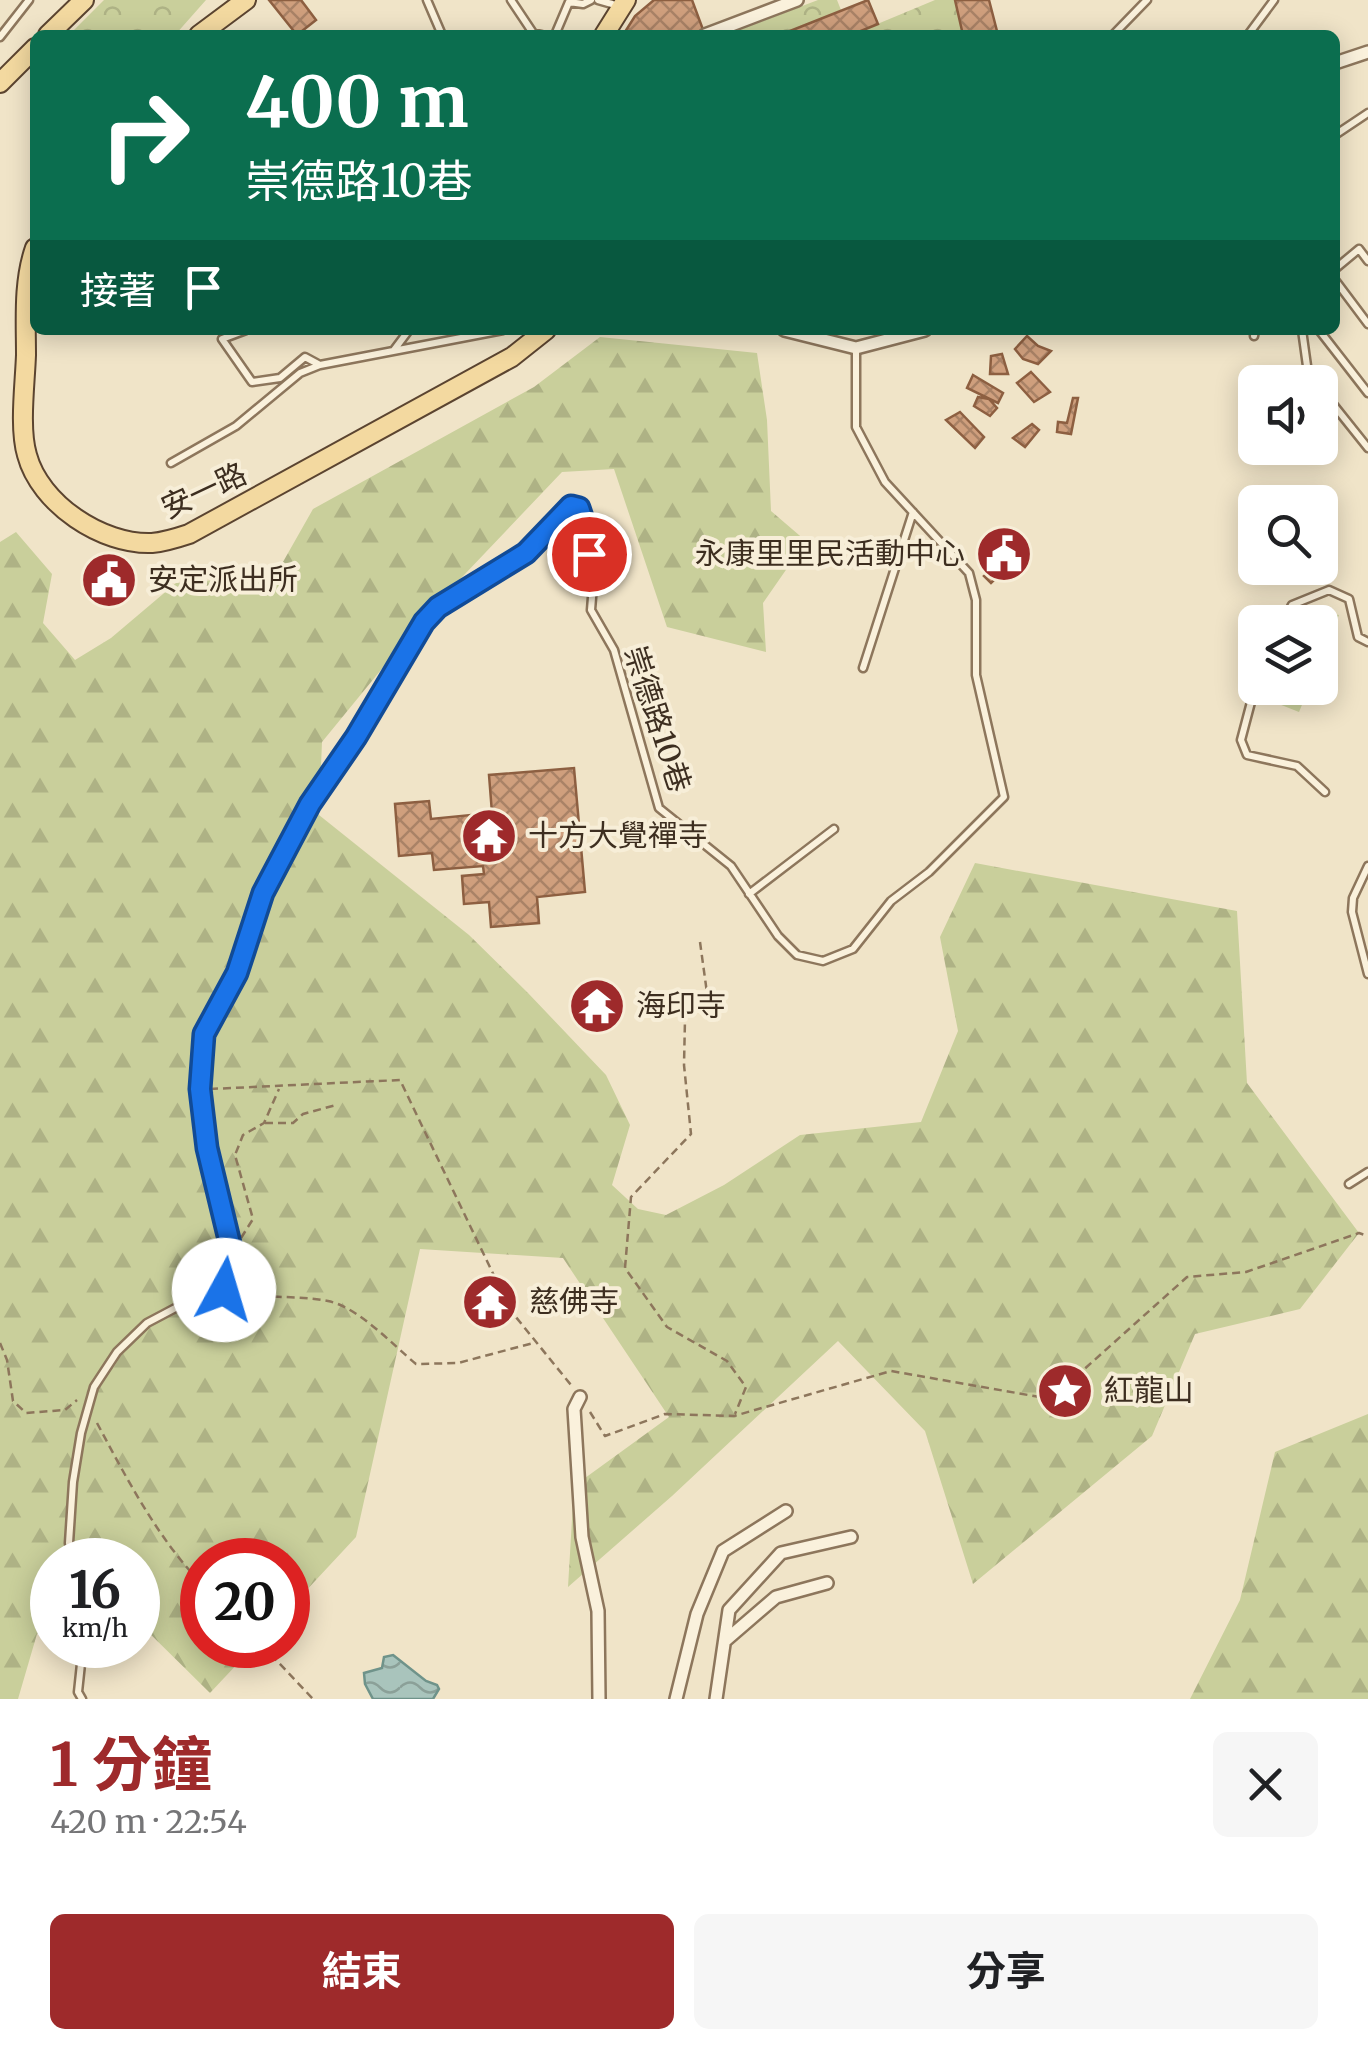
<!DOCTYPE html>
<html lang="zh-TW">
<meta charset="utf-8">
<style>
body{margin:0;font-family:Merriweather,"Noto Sans TC",serif;background:#f6f6f6;color:#202124;height:100vh;display:flex;flex-direction:column;font-size:38px;white-space:nowrap}
*{box-sizing:border-box;margin:0}
p{font-size:32px;color:#757577}
.icon{flex:none;width:55px;height:55px;fill:none;stroke:currentColor;stroke-width:2;stroke-linecap:round;stroke-linejoin:round}
.map{position:relative;height:1699px;overflow:hidden}
.side{display:flex;flex-direction:column;background:#fff;flex:1}
.side>*{flex:none}
.banner{position:absolute;left:30px;top:30px;width:1310px;height:305px;border-radius:15px;box-shadow:0 5px 25px #0003;background:#0b6e4f;color:#fff;overflow:hidden}
.fabs{position:absolute;left:1238px;top:365px;display:grid;gap:20px}
.fabs a{display:grid;place-items:center;width:100px;height:100px;border-radius:15px;background:#fff;box-shadow:0 5px 25px #0003;font-size:50px}
.speed{position:absolute;left:30px;top:1538px;display:flex;gap:20px;font-size:50px;font-weight:700;text-align:center}
.speed>*{display:grid;place-content:center;width:130px;height:130px;border-radius:50%;background:#fff;box-shadow:0 5px 25px #0003;line-height:1}
.speed small{font-size:25px;font-weight:400}
.speed .limit{border:15px solid #d22;background:#fff;color:#111}
.pin{position:absolute;display:grid;place-items:center;width:85px;height:85px;color:#fff;margin:-42px;border:5px solid #fff;border-radius:50%;box-shadow:0 2px 10px #0007}
.me{position:absolute;width:110px;margin:-55px;rotate:6deg;stroke-linejoin:round;filter:drop-shadow(0 0 8px #0008)}
.turn{display:flex;align-items:center;gap:35px;height:210px;padding:0 50px;font-size:45px}
.turn .icon{width:130px;height:130px;stroke-width:2.5}
.turn b{display:block;font-size:70px;line-height:85px}
.then{display:flex;align-items:center;height:95px;padding:0 50px;background:#0003;gap:20px;font-size:38px}
.round{display:grid;place-items:center;flex:none;width:105px;height:105px;border-radius:15px;background:#f6f6f6}
.headline{display:flex;align-items:center;justify-content:space-between;height:170px;padding:0 50px}
h1{font-size:60px;font-weight:700;line-height:75px;color:#9e2a2b}
.cta{display:flex;gap:20px;margin-top:auto;padding:20px 50px}
.cta a{flex:1;height:115px;border-radius:15px;background:#9e2a2b;color:#fff;font-size:40px;font-weight:700;line-height:115px;text-align:center}
.cta a+a{background:#f6f6f6;color:#202124}
.map>svg:first-child{display:block}
.green{fill:#c9cf9b}
.forest{fill:url(#forest-firs)}
.park{fill:url(#park-crowns)}
.water{fill:url(#water-waves);stroke:#6f938a;stroke-width:2.5}
.building{fill:url(#building-cross-hatch);stroke:#8d5f41;stroke-width:2.5}
.lines{fill:none;stroke-linecap:round;stroke-linejoin:round}
.service-casing{stroke:#8d765c;stroke-width:11}
.minor-casing{stroke:#8d765c;stroke-width:16}
.primary-casing{stroke:#5b4430;stroke-width:22}
.path{stroke:#8d765c;stroke-width:2.5;stroke-dasharray:8 5;stroke-linecap:butt}
.service{stroke:#faf1dc;stroke-width:6}
.minor{stroke:#faf1dc;stroke-width:11}
.primary{stroke:#f3d9a0;stroke-width:18}
.route-casing{stroke:#114b97;stroke-width:25}
.route{stroke:#1a73e8;stroke-width:18}
.labels{text-anchor:middle;stroke-width:8;stroke-linejoin:round;paint-order:stroke}
.street-label{font-size:30px;fill:#3d2e20;stroke:#f7eed8}
.poi-label{font-size:30px;fill:#3d2e20;stroke:#f7eed8;text-anchor:start}
</style>
<div class="map">
<svg width="1368" height="1699" viewBox="0 0 1368 1699">
<defs>
<pattern id="forest-firs" width="22" height="20" patternUnits="userSpaceOnUse" patternTransform="scale(2.5)"><rect width="22" height="20" fill="#c9cf9b"/><path d="M5 1l3.5 6h-7zM16 11l3.5 6h-7z" fill="#aeb285"/></pattern>
<pattern id="park-crowns" width="20" height="18" patternUnits="userSpaceOnUse" patternTransform="scale(2.5)"><rect width="20" height="18" fill="#c9cf9b"/><path d="M2 6a3 3 0 1 1 6 0M12 15a3 3 0 1 1 6 0" fill="none" stroke="#aeb285"/></pattern>
<pattern id="water-waves" width="16" height="10" patternUnits="userSpaceOnUse" patternTransform="scale(2.5)"><rect width="16" height="10" fill="#a9c4bc"/><path d="M0 5q4-4 8 0t8 0" fill="none" stroke="#8ba098"/></pattern>
<pattern id="building-cross-hatch" width="8" height="8" patternUnits="userSpaceOnUse" patternTransform="scale(2.5)"><rect width="8" height="8" fill="#cf9f7d"/><path d="M0 0l8 8M0 8l8-8" fill="none" stroke="#a98266"/></pattern>
</defs>
<rect width="100%" height="100%" fill="#f0e4c8"/>
<path class="green" d="M1297,609l42,6 -19,46v-39h-28z
M1265,688h44l-10,24 -38,-15z"/>
<path class="forest" d="M600,337l157,16 10,67 4,91 35,30 -43,62 3,49 -99,-25 -53,-158 -52,3 -137,144 -103,126 -3,73 150,120 59,58 78,82 24,50 -18,60 26,24 28,6 58,-30 76,-50 121,-13 37,-91 -18,-94 35,-74 262,48 10,172 112,150 -59,76 -105,25 -43,102 -179,148 -48,-153 -87,-90 -166,155 -104,91 6,-101 95,-69 -106,-159 -143,-9 -64,288 -68,73v-50h-86v85h53l-45,48 -72,-71v-62h-86v65l-15,9 -19,65h-18v-1157l16,-10 36,42 -9,49 32,37 36,-22 65,-55 99,-7 38,-67 221,-122z
M1368,1414v285h-178l50,-99 35,-148z"/>
<path class="park" d="M104,0h102l-31,35h-106z
M818,0h19l4,10 -61,25h-54z
M935,0h20l8,35h-112z"/>
<path class="water" d="M393,1655l33,26 11,4 2,4 -6,10h-60l-8,-15 -1,-11 18,-5 2,-11z"/>
<path class="building" d="M269,0h32l15,20 -19,15z
M654,0h38l13,35h-82l12,-19z
M868,0l10,24 -27,11h-71z
M955,0h34l9,35h-35z
M1027,336l11,10 13,5 -13,13 -15,-5 -8,-10z
M1002,354l6,20h-18l1,-18z
M1031,372l19,20 -16,10 -17,-19z
M973,375l30,18 -5,10 -31,-15z
M978,397l11,2 8,9 -7,8 -16,-10z
M1073,398h5l-7,36 -14,-2 1,-10 9,1z
M960,412l24,25 -9,11 -29,-28z
M1032,424l7,6 -14,17 -12,-9z
M1011,532l16,16 -36,35 -7,-7 7,-6 -9,-9z
M100,562l28,14 -10,21 -28,-14z
M574,768l11,124 -48,5 2,26 -48,4 -2,-25 -25,2 -2,-28 22,-2 -1,-8 -49,4 -2,-17 -33,3 -4,-52 34,-3 2,18 61,-6 -3,-38z
M590,983l32,24 -18,22 -31,-24z"/>
<g class="lines">
<g class="service-casing">
<path id="service" d="M427,0l15,35
M511,0l22,33 9,2
M598,0l21,6
M555,35l14,-33 14,2 8,-4
M1113,35l34,-35
M1248,35l26,-35
M0,37l29,-37
M1335,135l33,-22
M1335,269l24,-20 9,12
M1335,280l33,44
M246,330l-24,9 30,43 28,-4 25,-21 13,7
M1302,330l6,43 7,9
M1319,330l49,63
M1254,336l1,-6
M394,350l15,-20
M1320,388l48,60
M171,463l65,-37 64,-53 20,-8 183,-35
M1283,622l9,-17 37,-15 20,9 9,38 10,5
M863,668l50,-156
M1255,687l-14,53 6,15 50,11 28,26
M1368,866l-15,32 -1,14 16,62
M749,894l85,-65
M1349,1184l19,-12
M72,1560l-3,-17 4,-61 8,-49 13,-46 23,-35 30,-29 34,-18 34,-6 9,-9 8,-37 -25,-105 -7,-59 4,-55 33,-61 26,-80 47,-89 46,-67 67,-115 14,-15 89,-54 45,-47 8,2 6,15 8,62 -2,25 23,40 45,158 72,58 47,70 19,19 26,6 30,-12 38,-48 38,-29 75,-75 -28,-122v-75l-7,-27 -84,-91 -29,-55v-78
M82,1699l-4,-7 5,-47"/>
</g>
<g class="minor-casing">
<path id="minor" d="M705,35l92,-35
M1335,63l33,-11
M784,330l72,18 69,-18
M580,1397l-6,12 8,128 16,74 1,88
M726,1640l50,-43 51,-14
M676,1699l21,-85 26,-63 63,-40
M716,1699l13,-89 52,-57 70,-16"/>
</g>
<g class="primary-casing">
<path id="primary" d="M48,35l36,-35
M199,35l47,-35
M604,35l22,-35
M0,83l35,-35
M35,248c-12,34 -9,72 -9,107 -1,29 -7,73 1,100 13,49 75,90 125,88 12,-1 25,-5 37,-9l323,-177 34,-27"/>
</g>
<path class="path" d="M700,942l7,51 -22,26 -1,46 7,69 -60,63 -6,71 42,59 60,34 19,26 -11,27
M210,1089l190,-9 111,231 60,74
M265,1123h28l10,-9 33,-9
M241,1238l12,-19 -18,-64 8,-20 21,-12 15,-34
M235,1292c31,7 62,3 93,9 30,6 65,44 88,63l42,-1 79,-21
M0,1343l7,17 6,41 13,12 39,-3 12,-10
M590,1412l15,24 60,-22 69,2 157,-45 160,28 136,-122 59,-5 113,-39 9,3
M97,1423c30,56 61,116 105,161
M262,1645l51,54"/>
<use href="#service" class="service"/>
<use href="#minor" class="minor"/>
<use href="#primary" class="primary"/>
</g>
<g class="lines">
<g class="route-casing">
<path id="route" d="M224,1290l8,-38 -25,-104 -7,-59 4,-55 33,-61 26,-80 47,-89 46,-67 68,-115 14,-15 88,-54 45,-47 8,2 5,15 5,31"/>
</g>
<use href="#route" class="route"/>
</g>
<defs>
<g id="civic-disc" transform="scale(2.875)"><circle r="9.5" fill="#9e2a2b" stroke="#f7eed8"/><path d="M-.6-6.5H3V-4.5H.6V-3L4-1V1h2V6H-6V1h2V-1L-.6-3ZM-1.2 2.5V6h2.4V2.5Z" fill="#fff"/></g>
<g id="temple-disc" transform="scale(2.875)"><circle r="9.5" fill="#9e2a2b" stroke="#f7eed8"/><path d="M0-6L5-2H3V0L6.5 2.5H4V6H1.5V3h-3V6H-4V2.5H-6.5L-3 0V-2H-5Z" fill="#fff"/></g>
<g id="sight-disc" transform="scale(2.875)"><circle r="9.5" fill="#9e2a2b" stroke="#f7eed8"/><path d="M0-6L1.8-2.2L6-1.7L2.9 1.2L3.7 5.4L0 3.3L-3.7 5.4L-2.9 1.2L-6-1.7L-1.8-2.2Z" fill="#fff"/></g>
</defs>
<g fill-rule="evenodd">
<use href="#civic-disc" x="1004" y="554"/>
<use href="#civic-disc" x="109" y="580"/>
<use href="#temple-disc" x="489" y="836"/>
<use href="#temple-disc" x="597" y="1006"/>
<use href="#temple-disc" x="490" y="1302"/>
<use href="#sight-disc" x="1065" y="1391"/>
</g>
<g class="labels">
<g class="street-label">
<text transform="translate(204 491) rotate(-25)" y="10">安一路</text>
<text transform="translate(657 719) rotate(72)" y="10">崇德路10巷</text>
</g>
<g class="poi-label">
<text x="965" y="564" text-anchor="end">永康里里民活動中心</text>
<text x="148" y="590">安定派出所</text>
<text x="528" y="846">十方大覺禪寺</text>
<text x="636" y="1016">海印寺</text>
<text x="529" y="1312">慈佛寺</text>
<text x="1104" y="1401">紅龍山</text>
</g>
</g>
</svg>
<div class="fabs">
<a><svg class="icon" aria-label="sound" viewBox="0 0 24 24"><path d="M4 9h4l5-4v14l-5-4H4zM17 9q2 3 0 6"/></svg></a>
<a><svg class="icon" aria-label="search" viewBox="0 0 24 24"><circle cx="10" cy="10" r="6"/><path d="M15 15l6 6"/></svg></a>
<a><svg class="icon" aria-label="layers" viewBox="0 0 24 24"><path d="M12 4l9 5-9 5-9-5zM3 14l9 5 9-5"/></svg></a>
</div>
<div class="speed"><div>16<small>km/h</small></div><div class="limit">20</div></div>
<div class="pin" style="left:589px;top:554px;background:#d93025"><svg class="icon" aria-label="arrive" viewBox="0 0 24 24"><path d="M6 21V4h12l-3 4 3 4H6"/></svg></div>
<svg class="me" style="left:224px;top:1290px" viewBox="-20 -20 40 40"><circle r="19" fill="#fff"/><path d="M0-13L10 11 0 6-10 11z" fill="#1a73e8"/></svg>
<div class="banner">
<div class="turn"><svg class="icon" aria-label="right" viewBox="0 0 24 24"><path d="M7 20v-9h11M14 6l5 5-5 5"/></svg><div><b>400 m</b>崇德路10巷</div></div>
<div class="then">接著<svg class="icon" aria-label="arrive" viewBox="0 0 24 24"><path d="M6 21V4h12l-3 4 3 4H6"/></svg></div>
</div>
</div>
<section class="side">
<div class="headline"><div><h1>1 分鐘</h1><p>420 m · 22:54</p></div><a class="round"><svg class="icon" aria-label="close" viewBox="0 0 24 24"><path d="M6 6l12 12M18 6L6 18"/></svg></a></div>
<div class="cta"><a>結束</a><a>分享</a></div>
</section>
